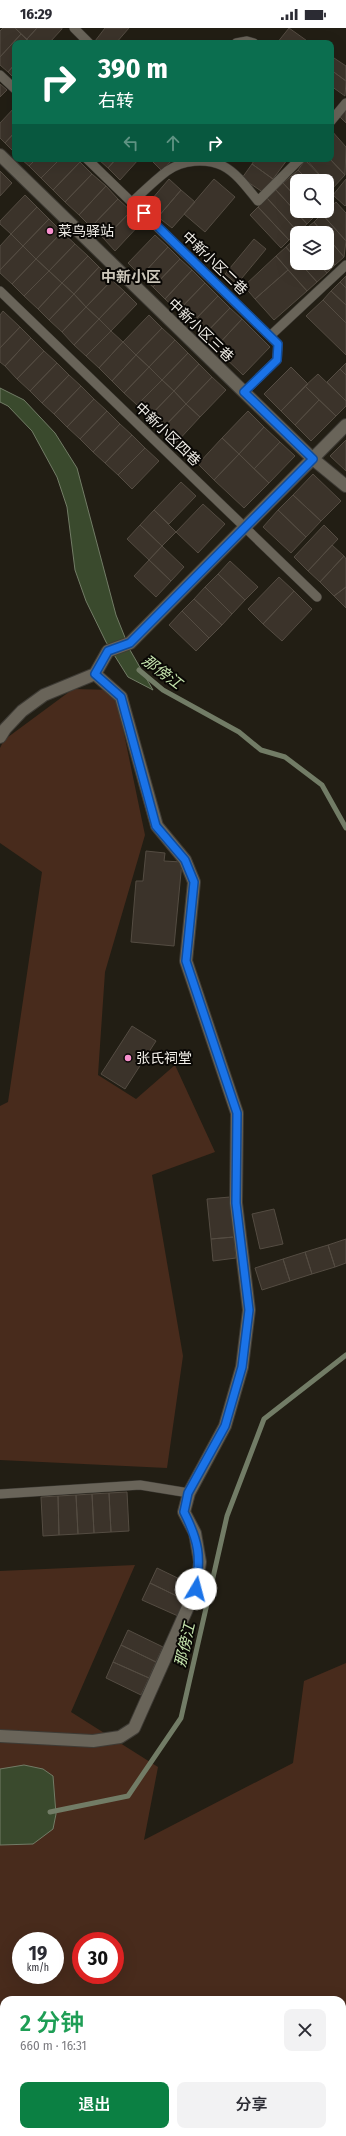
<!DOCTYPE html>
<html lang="zh">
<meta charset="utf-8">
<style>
body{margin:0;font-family:"Fira Sans Condensed","Noto Sans SC",sans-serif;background:#f2f2f3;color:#2b2b33;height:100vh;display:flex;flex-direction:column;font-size:15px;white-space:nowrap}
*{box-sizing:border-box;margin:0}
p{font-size:13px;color:#7c7c81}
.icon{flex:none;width:22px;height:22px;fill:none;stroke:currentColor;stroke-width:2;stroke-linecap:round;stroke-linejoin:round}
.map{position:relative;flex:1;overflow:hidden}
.details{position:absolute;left:0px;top:1968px;width:346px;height:140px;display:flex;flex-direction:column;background:#fff;border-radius:12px 12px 0 0;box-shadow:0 4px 16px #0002}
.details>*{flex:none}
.guide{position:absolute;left:12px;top:12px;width:322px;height:122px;border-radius:8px;box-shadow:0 4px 16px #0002;background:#0b6e4f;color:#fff;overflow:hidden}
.fabs{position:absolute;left:290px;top:146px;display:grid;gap:8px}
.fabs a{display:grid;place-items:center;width:44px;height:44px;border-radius:8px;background:#fff;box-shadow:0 4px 16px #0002;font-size:20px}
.speed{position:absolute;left:12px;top:1904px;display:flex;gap:8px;font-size:20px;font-weight:700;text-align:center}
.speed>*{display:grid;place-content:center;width:52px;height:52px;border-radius:50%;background:#fff;box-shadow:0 4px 16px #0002;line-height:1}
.speed small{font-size:10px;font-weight:400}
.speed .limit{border:6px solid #d22;background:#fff;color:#111}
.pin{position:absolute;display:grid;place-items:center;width:34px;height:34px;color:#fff;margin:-17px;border-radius:8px;box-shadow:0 2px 6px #0006}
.me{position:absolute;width:44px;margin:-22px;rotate:8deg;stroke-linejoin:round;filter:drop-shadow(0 0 3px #0008)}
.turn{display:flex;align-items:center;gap:14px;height:84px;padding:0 20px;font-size:18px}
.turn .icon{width:52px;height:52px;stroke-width:2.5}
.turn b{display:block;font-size:28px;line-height:34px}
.lanes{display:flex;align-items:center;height:38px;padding:0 20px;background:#0003;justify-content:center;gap:20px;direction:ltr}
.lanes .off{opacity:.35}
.round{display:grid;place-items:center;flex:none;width:42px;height:42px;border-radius:8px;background:#f2f2f3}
.head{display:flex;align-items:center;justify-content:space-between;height:68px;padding:0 20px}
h1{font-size:24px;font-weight:600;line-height:30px;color:#1e9e55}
.primary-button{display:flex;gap:8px;margin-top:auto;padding:8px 20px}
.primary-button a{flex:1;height:46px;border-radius:8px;background:#0b8043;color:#fff;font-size:16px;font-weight:600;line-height:46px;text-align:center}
.primary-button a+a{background:#f2f2f3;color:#2b2b33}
.status{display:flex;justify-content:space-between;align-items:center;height:28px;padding:0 20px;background:#fff;direction:ltr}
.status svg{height:11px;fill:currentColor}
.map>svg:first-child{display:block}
.green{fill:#482b1c;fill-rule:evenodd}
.water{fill:#3a4a2d;stroke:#727c66}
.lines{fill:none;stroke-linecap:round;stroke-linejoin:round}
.stream{stroke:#727c66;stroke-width:5}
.building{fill:#3b332a;stroke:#544c42}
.lane-casing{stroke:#3e3b35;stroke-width:10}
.street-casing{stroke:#3e3b35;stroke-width:14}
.lane{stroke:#696459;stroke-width:9}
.street{stroke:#696459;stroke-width:12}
.route-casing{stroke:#114b97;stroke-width:10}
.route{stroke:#1a73e8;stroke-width:7}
.poi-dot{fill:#f790cd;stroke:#0a0805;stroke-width:1.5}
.labels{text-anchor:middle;stroke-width:4;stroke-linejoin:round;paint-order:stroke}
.poi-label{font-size:14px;fill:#f3f0ea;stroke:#0a0805;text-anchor:start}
.street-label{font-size:14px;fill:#f3f0ea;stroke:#0a0805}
.neighbourhood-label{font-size:15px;font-weight:bold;fill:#ccc7ba;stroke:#0a0805}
.water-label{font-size:15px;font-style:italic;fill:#c6e5ae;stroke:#0a0805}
</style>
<div class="status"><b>16:29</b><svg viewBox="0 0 49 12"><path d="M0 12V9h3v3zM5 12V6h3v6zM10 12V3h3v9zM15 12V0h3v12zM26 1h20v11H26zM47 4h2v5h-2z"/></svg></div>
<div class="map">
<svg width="346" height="2108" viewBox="0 0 346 2108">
<rect width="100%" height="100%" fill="#221e14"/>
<path class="green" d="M73,661l42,1 30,145 -40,137 -7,103 38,24 39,-34 40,87 -63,23 31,181 -16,112 -167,-8v-354l8,-4 34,-230 -42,-29v-95l4,-8z
M135,1537l-64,147 87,55 -14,73 149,-77 11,-82 42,-18v473h-346v-565zM21,1913h34v34h-34zM81,1913h34v34h-34zM4,1972h338v132h-338z"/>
<path class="water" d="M0,360l24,12 31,33 22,35 39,147 14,35 23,40 -25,-13 -22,-35 -20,-41 -11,-31 -8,-63 -10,-30 -25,-46 -24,-25 -8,-4z
M24,1737l19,4 10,7 3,38 -3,15 -20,15 -33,1v-76z"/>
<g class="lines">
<path class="stream" d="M139,642l24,20 76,42 22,18 24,7 37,28 24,43
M50,1784l78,-16 53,-78 46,-202 37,-97 82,-64"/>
</g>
<path class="building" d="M3,0h12l6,6 -21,23v-26z
M15,0h22l-10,11z
M37,0h25v1l-13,14h-19l-3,-4z
M105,0h24l-13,15h-19l-2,-2z
M289,0l21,15h-33z
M21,6l9,9h-15v21l-7,8 -8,-7v-8z
M331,28l15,10v15l-15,-11z
M15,36v15l-7,-7z
M331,42l15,11 -1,15 -14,-10z
M0,56l7,6 -7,7z
M15,79v25l-10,11 -5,-5v-15z
M346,82v13l-6,-6z
M331,102l15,17 -1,28 -15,-16z
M15,104v21l-10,-10z
M21,131h15l-7,7z
M36,131h24l-19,19 -12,-12z
M60,131h17l3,3 -27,28 -12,-12z
M98,131h18l-8,9z
M116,131h23l-19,21 -12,-12z
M150,131h23l-11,12z
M255,131h31l1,1 -14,19 -21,-15z
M306,131h24l15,16 -13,14z
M305,132l20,21h-16l-11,-11z
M80,134l12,12 -27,28 -12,-12z
M252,136l21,15 -9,14 -22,-15z
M298,142l11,11h-12v17l-14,-15z
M0,143l12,12 -12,13z
M92,146l14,12 -27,29 -14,-13z
M169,151l12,11 -23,27 -12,-11z
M214,151l21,18 -30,35 -21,-18z
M346,151v26l-1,1 -12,-11z
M283,155l14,15v13h12l5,6 -7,7 -31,-34z
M327,156l5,5 -5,7z
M106,158l12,13 -27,28 -12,-12z
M181,162l14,12 -23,26 -14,-11z
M276,162l31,34 -9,8 -31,-34z
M25,167l12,12 -26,27 -11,-10v-3z
M267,170l31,34 -9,8 -31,-33z
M118,171l13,12 -27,28 -13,-12z
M336,174l10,11v28l-24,-27z
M37,179l12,12 -26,27 -12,-12z
M258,179l31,33 -8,8 -31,-33z
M131,183l11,11 -27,29 -11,-12z
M309,183h12l-7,6z
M322,186l24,27 -2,16 -17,-20v-4h-4l-9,-11z
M49,191l13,13 -26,27 -13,-13z
M314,194l9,11h-16l-3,-3z
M62,204l13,12 -26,27 -13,-12z
M11,206l12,12 -23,24v-24z
M155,207l13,12 -27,29 -13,-13z
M327,209l17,20 -9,8 -8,-9z
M296,210l1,2v20l-11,-13z
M254,211l12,10 -29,35 -12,-10z
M75,216l13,12 -26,27 -13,-12z
M23,218l13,13 -24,25 -12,-11v-3z
M168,219l12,12 -27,28 -12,-11z
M286,219l11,13v3h3l17,19 -10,9 -31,-35z
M88,228l11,11 -25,27 -12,-11z
M276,228l12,14 -33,29 -11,-13z
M327,228l8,9 -8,8 -9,-10h9z
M36,231l13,12 -25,25 -12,-12z
M180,231l12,11 -27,29 -12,-12z
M300,235h18l9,10 -10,9z
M99,239l13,13 -26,27 -12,-13z
M192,242l13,13 -27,28 -13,-12z
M288,242l19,21 -33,29 -19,-21z
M49,243l13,12 -24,26 -14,-13z
M346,248v12l-6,-6z
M112,252l13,12 -26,27 -13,-12z
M340,254l6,6v17l-15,-14z
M62,255l12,11 -25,26 -11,-11z
M205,255l13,13 -27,28 -13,-13z
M331,263l15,14v18l-23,-23z
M125,264l12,12 -26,27 -12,-12z
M74,266l12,13 -24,25 -13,-12z
M218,268l12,12 -27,28 -12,-12z
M323,272l23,23v32l-40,-39z
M86,279l13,12 -25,26 -12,-13z
M230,280l12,11 -27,29 -12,-12z
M3,283l17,16 -20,21v-33z
M149,287l13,13 -26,27 -13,-13z
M99,291l12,12 -25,25 -12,-11z
M242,291l28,28 -27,28 -28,-27z
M20,299l11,11 -26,28 -5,-4v-14z
M162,300l13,12 -26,27 -13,-12z
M111,303l12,11 -24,26 -13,-12z
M31,310l13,13 -27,28 -12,-13z
M175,312l13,13 -26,27 -13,-13z
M123,314l13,13 -24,26 -13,-13z
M44,323l13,12 -27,28 -13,-12z
M188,325l11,11 -25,27 -12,-11z
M136,327l13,12 -25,26 -12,-12z
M57,335l12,12 -27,28 -12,-12z
M346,335v12l-6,-6z
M199,336l13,13 -26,27 -12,-13z
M149,339l13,13 -25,25 -13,-12z
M291,339l17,17 -27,27 -17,-17z
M340,341l6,6v26l-19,-19z
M318,346l28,27v5l-10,10 -31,-30z
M69,347l12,11 -27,28 -12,-11z
M212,349l14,13 -26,27 -14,-13z
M162,352l12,11 -25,26 -12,-12z
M81,358l13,13 -27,28 -13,-13z
M305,358l14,14 -24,25 -14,-14z
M174,363l12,13 -24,25 -13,-12z
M94,371l13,12 -27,28 -13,-12z
M319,372l17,16 -25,25 -16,-16z
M186,376l14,13 -24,26 -14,-14z
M107,383l13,13 -27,28 -13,-13z
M248,383l16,16 -25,27 -17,-16z
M120,396l12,11 -27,28 -12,-11z
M264,399l16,15 -26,27 -15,-15z
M132,407l13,13 -27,27 -13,-12z
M222,410l17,16 -25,26 -16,-16z
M346,412v31l-16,-15z
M280,414l15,14 -26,27 -15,-14z
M145,420l14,13 -27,28 -14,-14z
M239,426l30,29 -25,25 -30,-28z
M313,446l28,27 -20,20 -28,-26z
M181,454l15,14 -27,28 -15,-14z
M293,467l28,26 -15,16 -28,-27z
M203,476l22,20 -27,29 -22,-21z
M154,482l22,22 -14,14 -22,-21z
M278,482l28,27 -15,16 -28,-26z
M140,497l22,21 -13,14 -22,-21z
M324,497l14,14 -30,32 -14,-14z
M332,517l12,11 -24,26 -12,-11z
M162,518l22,21 -13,14 -22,-21z
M344,528l2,3v28l-12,9 -14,-14z
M149,532l22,21 -15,16 -22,-21z
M230,533l28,26 -13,13 -27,-26z
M218,546l27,26 -13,14 -27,-27z
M279,549l15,14 -31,33 -15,-15z
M205,559l27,27 -10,11 -28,-26z
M346,559v21l-12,-12z
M294,563l18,18 -30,32 -19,-17z
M194,571l28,26 -13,13 -27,-27z
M182,583l27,27 -13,13 -27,-26z
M146,823l19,2 -1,8 18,1 -8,84 -43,-4 5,-61h7z
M132,998l24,15 -31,48 -24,-15z
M230,1169l4,40 -23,2 -4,-40z
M274,1181l9,35 -23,5 -8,-35z
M234,1209l2,21 -23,3 -2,-22z
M346,1211v24l-11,4 -7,-22z
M328,1217l7,22 -23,7 -7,-22z
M305,1224l7,22 -22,7 -7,-22z
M283,1231l7,22 -28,9 -7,-22z
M127,1464l2,39 -18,1 -2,-39z
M109,1465l2,39 -17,1 -2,-39z
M92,1466l2,39 -16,1 -2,-39z
M76,1467l2,39 -19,1 -1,-39z
M58,1468l1,39 -16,1 -2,-39z
M157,1540l35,17 -7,15 -35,-17z
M150,1555l35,17 -7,16 -36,-16z
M128,1602l35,17 -7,15 -35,-17z
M121,1617l35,17 -7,16 -36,-16z
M113,1634l36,16 -8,17 -35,-17z"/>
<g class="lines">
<g class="lane-casing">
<path id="lane" d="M74,0l15,15
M236,15l11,-2 7,2
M0,47l15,14
M331,93l15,-18
M87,131l191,185 -1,16 -33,32
M132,174c11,-10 23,-22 35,-31 16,-11 38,-13 56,-5 14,7 25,23 35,35l42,-42
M0,263l317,306
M270,308l76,-71
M0,1466l140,-9 49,8"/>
</g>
<g class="street-casing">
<path id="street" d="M0,127l313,304 33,27
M0,709l5,-8 17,-18 22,-16 51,-21 13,-23 22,-8 216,-218
M0,1708l93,5 27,-4 14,-9 62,-139 4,-27 -5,-29 -11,-21 5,-19 36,-67 17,-59 7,-57 -13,-107 1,-90 -51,-152 8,-79 -9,-22 -28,-34 -36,-129 -26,-23"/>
</g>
<use href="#lane" class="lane"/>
<use href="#street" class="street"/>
</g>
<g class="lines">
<g class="route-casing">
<path id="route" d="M144,185l134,131 -1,16 -33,32 69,67 -183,184 -22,8 -13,23 26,23 35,129 29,34 9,22 -8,79 51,152 -1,90 13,107 -7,57 -17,59 -37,67 -4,19c15,30 17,44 12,77"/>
</g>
<use href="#route" class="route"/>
</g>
<g class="poi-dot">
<circle cx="50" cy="203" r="4"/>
<circle cx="128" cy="1030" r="4"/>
</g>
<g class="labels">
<g class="poi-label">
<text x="58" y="208">菜鸟驿站</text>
<text x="136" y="1035">张氏祠堂</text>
</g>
<g class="street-label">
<text transform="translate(215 235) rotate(44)" y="5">中新小区二巷</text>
<text transform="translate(201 302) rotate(44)" y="5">中新小区三巷</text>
<text transform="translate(168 406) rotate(44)" y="5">中新小区四巷</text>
</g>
<g class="neighbourhood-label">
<text x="131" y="254">中新小区</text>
</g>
<g class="water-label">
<text transform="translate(162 644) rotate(37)" y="5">那傍江</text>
<text transform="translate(185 1617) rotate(-77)" y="5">那傍江</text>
</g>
</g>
</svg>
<div class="fabs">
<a><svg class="icon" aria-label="search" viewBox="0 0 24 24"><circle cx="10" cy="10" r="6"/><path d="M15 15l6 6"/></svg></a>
<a><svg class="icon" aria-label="layers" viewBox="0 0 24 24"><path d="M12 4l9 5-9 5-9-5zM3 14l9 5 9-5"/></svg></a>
</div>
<div class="speed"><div>19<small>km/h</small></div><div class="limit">30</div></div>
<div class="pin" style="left:144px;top:185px;background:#d93025"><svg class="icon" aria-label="arrive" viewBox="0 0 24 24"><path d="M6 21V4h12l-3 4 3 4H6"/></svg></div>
<svg class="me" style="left:196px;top:1561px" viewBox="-20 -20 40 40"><circle r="19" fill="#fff"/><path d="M0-13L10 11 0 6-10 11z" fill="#1a73e8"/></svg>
<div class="guide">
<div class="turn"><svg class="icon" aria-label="right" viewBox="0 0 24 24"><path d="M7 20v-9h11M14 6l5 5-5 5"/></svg><div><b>390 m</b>右转</div></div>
<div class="lanes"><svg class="icon off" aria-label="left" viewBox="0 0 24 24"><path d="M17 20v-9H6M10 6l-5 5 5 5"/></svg><svg class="icon off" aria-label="ahead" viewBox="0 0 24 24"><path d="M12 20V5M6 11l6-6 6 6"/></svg><svg class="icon" aria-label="right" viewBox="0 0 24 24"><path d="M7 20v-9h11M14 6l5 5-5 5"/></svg></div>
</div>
<section class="details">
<div class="head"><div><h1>2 分钟</h1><p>660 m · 16:31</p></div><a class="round"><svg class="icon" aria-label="close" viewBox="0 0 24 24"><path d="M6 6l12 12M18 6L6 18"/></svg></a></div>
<div class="primary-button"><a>退出</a><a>分享</a></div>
</section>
</div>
